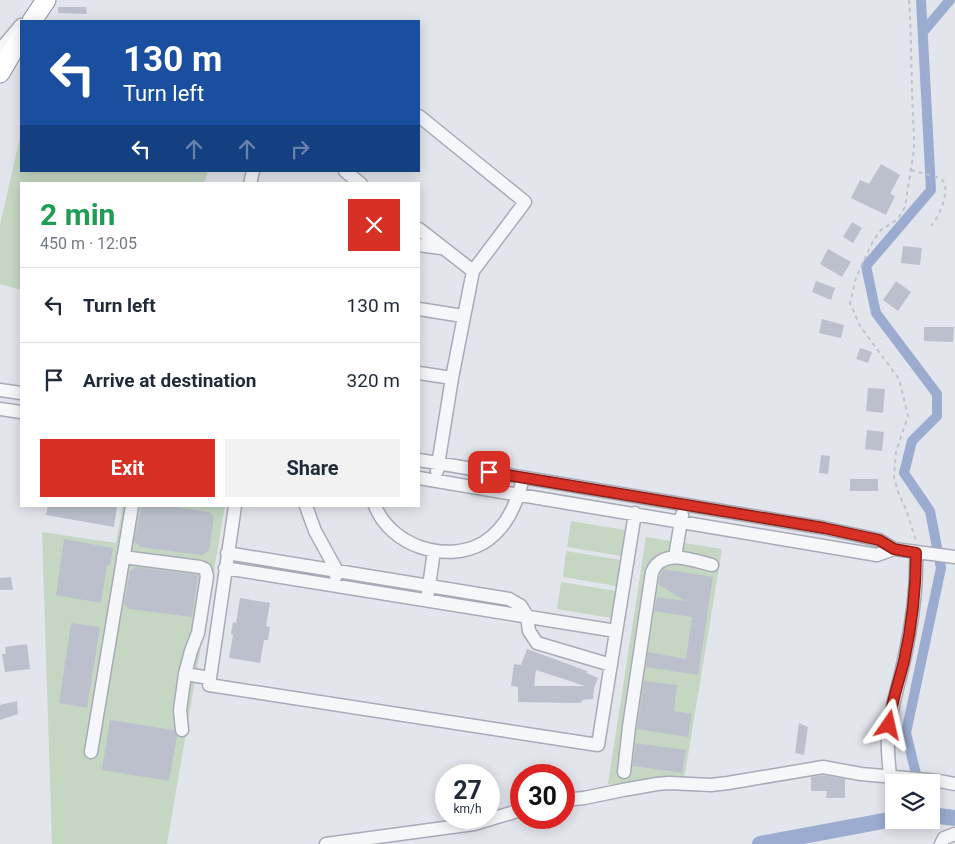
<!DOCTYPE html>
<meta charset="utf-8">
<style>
body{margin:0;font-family:Roboto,sans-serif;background:#f2f2f3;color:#1f2937;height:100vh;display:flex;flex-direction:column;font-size:19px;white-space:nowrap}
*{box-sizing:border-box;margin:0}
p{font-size:16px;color:#747a83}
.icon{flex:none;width:28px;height:28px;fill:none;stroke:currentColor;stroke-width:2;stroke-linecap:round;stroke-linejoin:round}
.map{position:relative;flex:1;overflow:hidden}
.side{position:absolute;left:20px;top:182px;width:400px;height:325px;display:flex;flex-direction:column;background:#fff;border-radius:0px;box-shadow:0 2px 12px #0003}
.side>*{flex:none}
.hud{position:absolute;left:20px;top:20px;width:400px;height:152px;border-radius:0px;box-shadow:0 2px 12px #0003;background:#1a4fa0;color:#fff;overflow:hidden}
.buttons{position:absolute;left:885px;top:774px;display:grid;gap:10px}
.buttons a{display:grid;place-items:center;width:55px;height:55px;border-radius:0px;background:#fff;box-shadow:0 2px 12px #0003;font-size:25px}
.speed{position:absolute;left:435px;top:764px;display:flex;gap:10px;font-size:25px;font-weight:700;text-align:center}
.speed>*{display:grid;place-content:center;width:65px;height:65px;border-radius:50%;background:#fff;box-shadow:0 2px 12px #0003;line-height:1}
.speed small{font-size:12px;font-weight:400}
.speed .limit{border:8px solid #d22;background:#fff;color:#111}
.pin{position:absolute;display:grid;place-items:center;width:42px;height:42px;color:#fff;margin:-21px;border-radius:10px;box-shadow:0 2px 8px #0006}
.me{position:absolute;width:55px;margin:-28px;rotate:11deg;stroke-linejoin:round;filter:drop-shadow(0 0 4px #0008)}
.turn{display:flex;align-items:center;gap:18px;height:105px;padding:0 20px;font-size:22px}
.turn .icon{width:65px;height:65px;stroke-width:2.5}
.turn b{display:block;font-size:35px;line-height:42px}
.lanes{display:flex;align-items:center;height:48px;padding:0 20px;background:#0003;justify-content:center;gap:25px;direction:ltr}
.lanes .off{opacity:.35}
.round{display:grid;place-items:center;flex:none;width:52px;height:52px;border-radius:0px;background:#f2f2f3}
.head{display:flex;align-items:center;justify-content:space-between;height:85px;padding:0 20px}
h1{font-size:30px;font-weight:700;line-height:38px;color:#1e9e55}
.cta{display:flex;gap:10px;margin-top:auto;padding:10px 20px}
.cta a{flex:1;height:58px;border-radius:0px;background:#d93025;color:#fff;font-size:20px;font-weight:700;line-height:58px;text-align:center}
.cta a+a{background:#f2f2f3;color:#1f2937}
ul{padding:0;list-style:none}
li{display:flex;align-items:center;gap:15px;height:75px;padding:0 20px;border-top:1px solid #e0e1e3}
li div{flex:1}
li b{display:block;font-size:19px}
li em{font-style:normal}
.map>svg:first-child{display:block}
.green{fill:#c5d7c3}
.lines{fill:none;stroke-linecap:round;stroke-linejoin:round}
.canal{stroke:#9bacd0;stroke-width:10}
.river{stroke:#9bacd0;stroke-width:16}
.building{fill:#bcc0cd;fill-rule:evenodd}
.minor-casing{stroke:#a7abb7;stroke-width:15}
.highway-casing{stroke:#898fa5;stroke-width:21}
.path{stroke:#c0c3cb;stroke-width:2;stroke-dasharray:4 4;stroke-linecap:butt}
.minor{stroke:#f6f7fa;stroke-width:12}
.highway{stroke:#fff;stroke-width:19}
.route-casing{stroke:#8d1f18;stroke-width:12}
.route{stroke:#d93025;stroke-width:9}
</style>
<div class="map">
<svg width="955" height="844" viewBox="0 0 955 844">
<rect width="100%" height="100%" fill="#e3e5ec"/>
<path class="green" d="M21,133v38h187l-4,13h-183v106l-21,-6v-59z
M123,506h102l-58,338h-115l-10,-312 74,11z
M571,521l54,9 -4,26 -54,-9z
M646,537l76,12 -38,231 -61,6 -15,-2z
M566,551l55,9 -5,26 -53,-9z
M561,582l55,9 -5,27 -54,-9z"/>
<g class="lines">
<path class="canal" d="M923,32l27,-32
M918,782l-12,-49 35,-165 -11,-57 -26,-38 8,-32 25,-25v-22l-61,-81 -10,-47 65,-76 -10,-190"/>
<path class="river" d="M931,815l24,3
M760,844l134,-25"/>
</g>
<path class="building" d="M58,7h28l1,7 -29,-1z
M881,164l19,11 -10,19 5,2 -9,19 -35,-17 9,-18 9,4z
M852,222l10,6 -9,15 -10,-6z
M903,246l19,2 -2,17 -19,-2z
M828,249l23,13 -9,15 -22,-13z
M816,281l19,7 -4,12 -19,-8z
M896,281l15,11 -13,19 -15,-11z
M822,319l22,6 -3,13 -22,-5z
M924,327h30l-1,15 -29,-1z
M860,348l12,4 -4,11 -12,-4z
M868,388l17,1 -2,24 -17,-2z
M867,430l17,2 -2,19 -17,-2z
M821,455l9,1 -2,18 -9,-1z
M850,479h28v12h-28z
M48,506h69l-3,21 -68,-12z
M144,506h23l42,6 5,5 -5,34 -7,4 -62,-8 -6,-6 7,-32z
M64,539l49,9 -3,17h-3l-6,38 -45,-8z
M136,567l62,8 -6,42 -63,-8 -5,-5 6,-33z
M664,569l49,8 -15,98 -52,-8 2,-15 38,7 6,-42 -38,-6 3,-14 28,4 -27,-17 2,-9z
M11,577l2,13h-13v-12z
M240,598l30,5 -4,23 4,1 -2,13h-4l-4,23 -31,-5 4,-23 -2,-1 2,-12 3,1z
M71,623l29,4 -13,81 -28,-5z
M27,644l3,25 -25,3 -3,-18h4l-1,-7z
M527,649l60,22v2l11,5 -4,10 -1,11 -11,1v2l-5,1 -59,-1v-15l-7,-1 3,-22 7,1zM536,670l49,16h-51z
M644,681l33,4 -3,26 18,3 -4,23 -51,-8z
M17,701l1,13 -18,6v-15z
M110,720l64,10 3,6 -8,45 -67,-11z
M799,723l9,4 -4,28 -9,-2z
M635,743l51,7 -4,23 -49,-7z
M823,775l22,4v19h-19l1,-7h-16v-14z"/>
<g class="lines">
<g class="minor-casing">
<path id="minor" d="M0,50l21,-25
M419,116l106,86 -52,69
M345,171l16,13
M250,184l3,-13
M419,229l54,42 -21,107
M419,245l22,3
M419,309l44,7
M419,373l33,5 -15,93
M0,390l21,3
M0,409l21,3
M419,460l405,68 55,12 15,9 61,8
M419,478l458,77 17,-6
M235,506l-26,179 389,60 37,-232
M306,506l9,25 22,40 -1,5
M375,506c16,40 71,58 108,37 20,-12 32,-35 38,-57
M227,553l282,46 12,7 6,10 2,15 8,12 74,22
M123,557l77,10 5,2 2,7 -9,57 -7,18 -6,23 -5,36 2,20
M675,557l7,-42
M225,568l391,63
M428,593l6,-42
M185,674l25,4
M91,752l41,-246
M624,772l5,-45 23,-155c11,-24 39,-12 60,-7
M890,777c-1,-14 -3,-28 -2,-42 2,-26 11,-50 16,-75 8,-36 13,-71 12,-107
M564,800l20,-2 39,-8 34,-6 12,-1 42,2 17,-2 95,-16 38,7 78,7 16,3
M326,844l148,-20 47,-14
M941,844l3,-6 11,-4"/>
</g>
<g class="highway-casing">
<path id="highway" d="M32,21l14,-21
M0,73l21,-36"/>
</g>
<path class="path" d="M909,0c3,45 2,90 5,135v14l-9,58 -7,12 -17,11 -8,11 -17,37 -6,25 10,23 39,53 9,37 -12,36 -2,25 4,15 9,20 9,29
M911,170l29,8 5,5c2,16 -5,31 -14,43"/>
<use href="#minor" class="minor"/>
<use href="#highway" class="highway"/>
</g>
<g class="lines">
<g class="route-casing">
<path id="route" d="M489,472l335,56 55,12 15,9 22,4c0,36 -4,72 -12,108 -5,21 -13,42 -15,64"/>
</g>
<use href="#route" class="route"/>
</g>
</svg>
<div class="buttons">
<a><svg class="icon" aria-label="layers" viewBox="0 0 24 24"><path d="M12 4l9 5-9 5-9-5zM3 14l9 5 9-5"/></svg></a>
</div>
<div class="speed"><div>27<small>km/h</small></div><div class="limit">30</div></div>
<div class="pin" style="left:489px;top:472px;background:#d93025"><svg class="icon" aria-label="arrive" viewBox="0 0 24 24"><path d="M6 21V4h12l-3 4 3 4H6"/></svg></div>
<svg class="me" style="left:889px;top:725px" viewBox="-20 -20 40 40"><path d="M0-17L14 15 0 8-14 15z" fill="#d93025" stroke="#fff" stroke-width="4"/></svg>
<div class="hud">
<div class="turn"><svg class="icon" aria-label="left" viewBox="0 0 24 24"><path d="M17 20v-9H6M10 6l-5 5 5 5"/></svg><div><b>130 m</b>Turn left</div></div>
<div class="lanes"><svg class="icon" aria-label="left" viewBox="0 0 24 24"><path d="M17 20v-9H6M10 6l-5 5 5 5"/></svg><svg class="icon off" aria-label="ahead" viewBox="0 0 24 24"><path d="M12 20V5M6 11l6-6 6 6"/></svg><svg class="icon off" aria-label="ahead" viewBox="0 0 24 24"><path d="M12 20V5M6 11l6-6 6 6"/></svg><svg class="icon off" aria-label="right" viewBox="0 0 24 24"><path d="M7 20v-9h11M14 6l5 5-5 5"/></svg></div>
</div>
<section class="side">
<div class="head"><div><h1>2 min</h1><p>450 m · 12:05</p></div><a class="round" style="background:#d93025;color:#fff"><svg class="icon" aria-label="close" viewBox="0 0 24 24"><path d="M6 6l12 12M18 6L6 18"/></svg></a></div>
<ul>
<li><svg class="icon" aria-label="left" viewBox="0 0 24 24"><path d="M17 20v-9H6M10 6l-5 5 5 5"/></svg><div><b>Turn left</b></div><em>130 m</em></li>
<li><svg class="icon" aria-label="arrive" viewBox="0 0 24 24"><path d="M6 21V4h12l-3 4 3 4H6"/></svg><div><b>Arrive at destination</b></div><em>320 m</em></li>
</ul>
<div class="cta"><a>Exit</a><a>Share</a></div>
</section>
</div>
